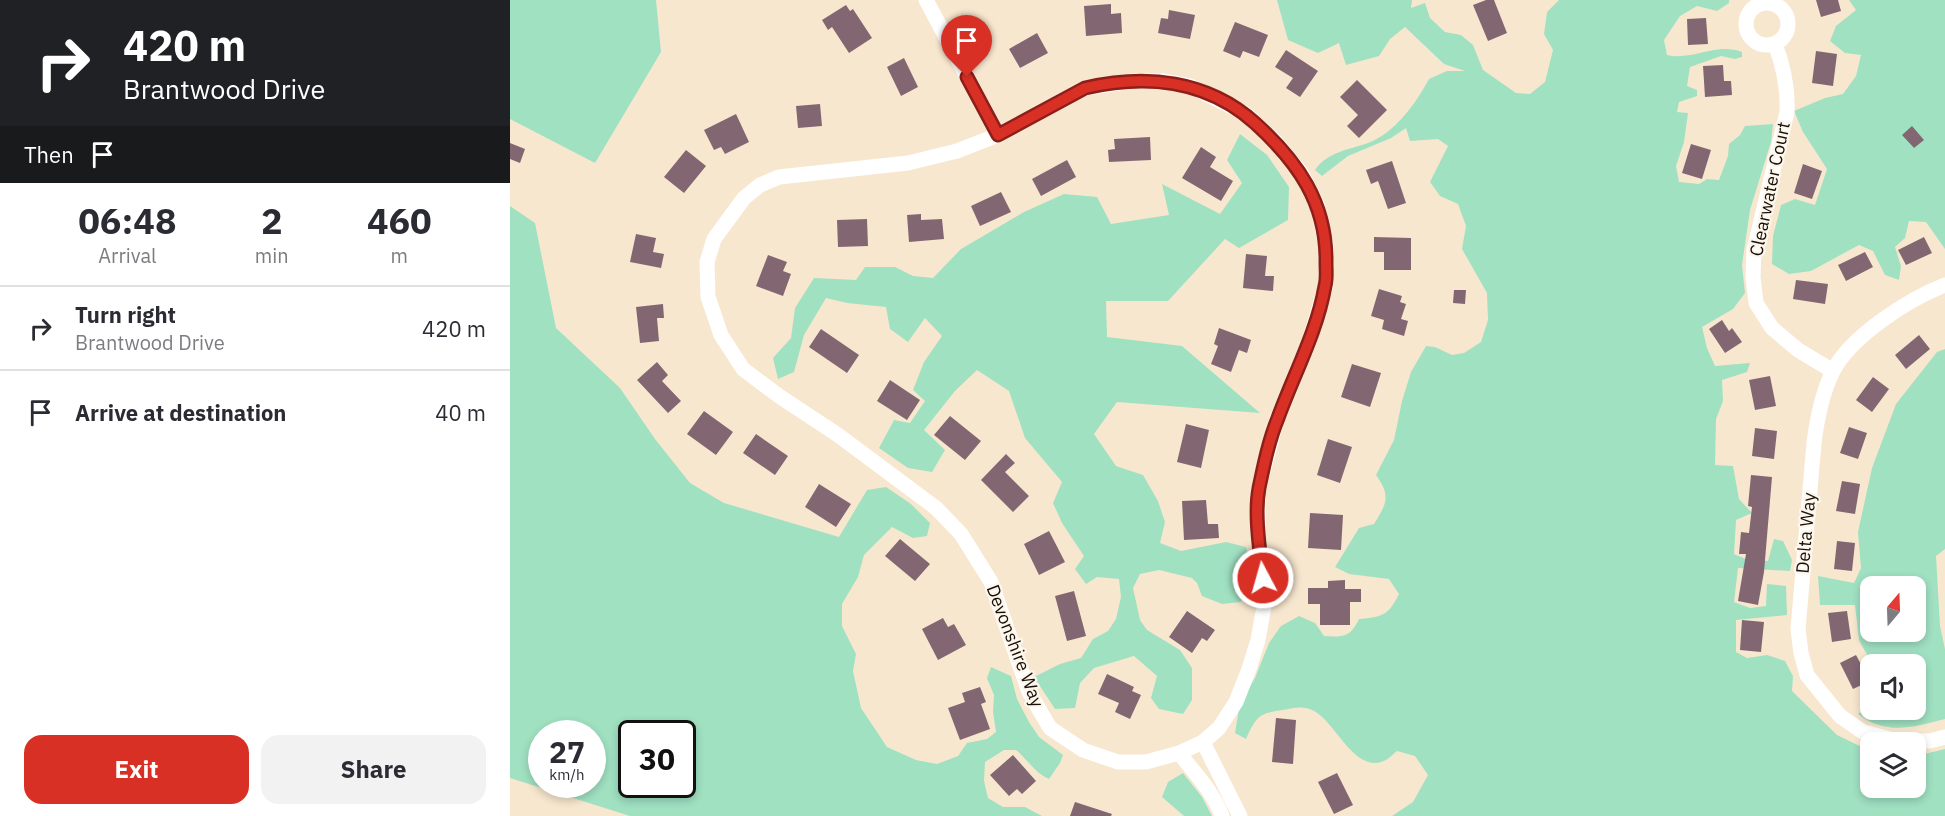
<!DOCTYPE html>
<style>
body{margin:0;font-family:"IBM Plex Sans",sans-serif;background:#f2f2f3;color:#2b2b33;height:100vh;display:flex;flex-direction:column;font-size:22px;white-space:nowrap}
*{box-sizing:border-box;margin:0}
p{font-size:20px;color:#7c7c81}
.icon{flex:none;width:33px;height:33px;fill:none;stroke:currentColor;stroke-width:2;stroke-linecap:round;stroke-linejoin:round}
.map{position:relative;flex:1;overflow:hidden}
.side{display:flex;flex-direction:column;background:#fff;width:510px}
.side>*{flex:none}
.banner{background:#202124;color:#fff;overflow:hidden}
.needle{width:39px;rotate:19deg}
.fabs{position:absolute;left:1350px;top:576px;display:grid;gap:12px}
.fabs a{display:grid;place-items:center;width:66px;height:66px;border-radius:12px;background:#fff;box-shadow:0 3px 9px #0003;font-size:30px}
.speed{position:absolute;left:18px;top:720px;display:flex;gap:12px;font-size:30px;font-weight:700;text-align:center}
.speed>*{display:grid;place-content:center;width:78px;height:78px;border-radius:50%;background:#fff;box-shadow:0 3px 9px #0003;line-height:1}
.speed small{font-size:15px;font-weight:400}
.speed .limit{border:3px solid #111;border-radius:9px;background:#fff;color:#111}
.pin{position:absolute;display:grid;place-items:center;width:51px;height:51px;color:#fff;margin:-62px -26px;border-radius:50% 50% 50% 0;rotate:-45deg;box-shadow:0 0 6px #0007}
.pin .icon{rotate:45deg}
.me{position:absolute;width:66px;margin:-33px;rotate:354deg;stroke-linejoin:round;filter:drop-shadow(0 0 4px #0008)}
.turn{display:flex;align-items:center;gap:21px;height:126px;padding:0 24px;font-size:27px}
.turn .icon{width:78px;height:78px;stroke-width:2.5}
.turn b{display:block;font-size:42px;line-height:51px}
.then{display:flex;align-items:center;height:57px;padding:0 24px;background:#0003;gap:12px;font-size:22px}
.eta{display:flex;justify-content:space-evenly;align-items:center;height:102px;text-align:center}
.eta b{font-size:36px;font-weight:800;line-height:42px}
.action{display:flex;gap:12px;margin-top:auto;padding:12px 24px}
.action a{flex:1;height:69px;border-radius:18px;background:#d93025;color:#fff;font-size:24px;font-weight:800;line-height:69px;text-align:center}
.action a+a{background:#f2f2f3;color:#2b2b33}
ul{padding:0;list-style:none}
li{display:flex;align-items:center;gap:18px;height:84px;padding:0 24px;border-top:2px solid #e1e1e2}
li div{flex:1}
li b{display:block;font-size:22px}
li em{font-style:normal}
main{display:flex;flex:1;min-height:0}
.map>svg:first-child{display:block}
.green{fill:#a0e1c2;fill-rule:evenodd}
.building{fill:#826772}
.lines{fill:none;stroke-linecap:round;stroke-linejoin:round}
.minor{stroke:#fff;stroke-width:15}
.route-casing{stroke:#8d1f18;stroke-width:15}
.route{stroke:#d93025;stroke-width:10}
.labels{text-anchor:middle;stroke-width:4.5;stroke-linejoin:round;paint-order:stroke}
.street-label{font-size:18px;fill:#161008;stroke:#fdf6ec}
</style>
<main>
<section class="side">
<div class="banner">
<div class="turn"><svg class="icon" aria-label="right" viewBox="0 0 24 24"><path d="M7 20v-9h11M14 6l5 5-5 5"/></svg><div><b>420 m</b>Brantwood Drive</div></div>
<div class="then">Then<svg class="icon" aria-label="arrive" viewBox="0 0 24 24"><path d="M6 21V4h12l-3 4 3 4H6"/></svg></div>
</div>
<div class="eta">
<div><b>06:48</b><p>Arrival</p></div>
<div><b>2</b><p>min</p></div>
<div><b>460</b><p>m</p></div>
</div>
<ul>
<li><svg class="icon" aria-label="right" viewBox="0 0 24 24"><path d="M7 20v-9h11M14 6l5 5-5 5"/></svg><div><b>Turn right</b><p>Brantwood Drive</p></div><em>420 m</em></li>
<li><svg class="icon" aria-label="arrive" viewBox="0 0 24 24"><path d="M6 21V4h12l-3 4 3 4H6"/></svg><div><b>Arrive at destination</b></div><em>40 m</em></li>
</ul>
<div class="action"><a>Exit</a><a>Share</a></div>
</section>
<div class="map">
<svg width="1435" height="816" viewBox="0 0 1435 816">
<rect width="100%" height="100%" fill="#f8e7cf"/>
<path class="green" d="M0,0h146l5,52 -66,111 -85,-44z
M767,0h135l-1,8 14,-5 5,15 15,14 16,3 12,10 10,25 33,23 14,1 15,-12 8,-32 -9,-16 3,-22 12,-12h170v3l-12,8 -20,-5 -17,10 -16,24 3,15c25,6 50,-13 75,-3v5l-7,2 -14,-3 -31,11 -3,19 10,4v6l-18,6 -2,10 11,1 -4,29 -8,24 3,16 20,2 8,-5 12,1 9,-24 1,-12 11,-9 5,-9 28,-2 -2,18 -21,68 -8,55 3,28 -12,16 -31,18 5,21 8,18 35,-3 -3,9 -25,8 1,21 -7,18 -1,46 18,1 6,33 13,14 -16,7 -2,34 14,6 20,1 6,-22 9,2 9,19 -2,11 -52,-3 -4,34 16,6 16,-2 1,-22 19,2 1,29 -51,5v32l11,6 20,-3 18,6 8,15 -1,15 45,44 33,16v37h46v-32l29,-7v67h-553l21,-14 15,-27 -13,-19 -18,-5c-3,2 -7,7 -11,9 -31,16 -50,-38 -72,-49 -11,-6 -20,-3 -31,-1 -24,3 -27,7 -37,29l-11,-6 5,-30 15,-25 14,-35 12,-17 18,-10 16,7 9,13c19,1 26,2 35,-17 23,-2 29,-3 40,-25l-10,-15 -40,-5 -14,-7 24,-39 15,-4c13,-21 17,-28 2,-49l18,-35 8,-39 9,-29 15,-26 9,1 17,8 12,-2 17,-11 7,-22 -1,-27 -25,-44 4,-23 -8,-22 -18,-8 -10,-14 18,-36 -10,-7 -28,2 -4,-13 -15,10 -43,18 -26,20 -7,-6c12,-18 33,-20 53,-27 27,-10 48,-40 61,-64l18,-8h18l-21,-7 -39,-37 -15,12 -11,17 -33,9 -7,-22 -21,10 -30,-13z
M1339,0h96v249l-19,-27 -17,-1 -4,17 -10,9 6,19 -2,14 -14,-5 -12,-24 -14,-6 -48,26 -22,3 -17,-10 1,-28 8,-31 14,-6 20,6 12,-36 -24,-37 -9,-21 31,-13 18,-4 13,-18 5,-21 -16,-2 -15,-12 6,-15 20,-16z
M730,134l27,21 22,32 -1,33 -49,28 -14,-9 -57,62h-62l1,36 75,9 78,67 -143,-11 -23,32 22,32 27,9 15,26 7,21 -5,21 21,8 45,-9 20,5 6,27 -11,28 -19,2 -20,-8 -5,-13 -5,-5 -33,-8 -19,4 -7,14 7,32 7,10 33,20 12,18v32l-9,14 -24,-5 -8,-11 6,-22 -23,-20 -40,12 -14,15 -5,25 -20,1 -21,-32 26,-13 21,-6 12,-19 15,-8 8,-12 5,-22 -2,-18 -22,-2 -11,7 -11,-15 9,-13 -22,-33 -9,-20 9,-21 -37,-44 -16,-47 -32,-21 -22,21 -31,39 21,20 -13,22 -24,-4 -29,-20 15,-28 16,3 15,-22 -12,-11 11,-28 18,-26 -17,-18 -17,24 -18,-13 -4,-22 -39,-4 -21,-5 -22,37 -10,37 -16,7 -5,-21 18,-20 4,-30 19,-30 42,2 9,-13h30l18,9 20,2 28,-29 63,-37 40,-18 33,3 14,27 58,-9 -7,-31 58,30 22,-31 -15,-23z
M0,206l25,17 21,105 64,60 35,51 35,44 34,20 115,34 28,-47 19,-3 25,17 19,19 -3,13 -14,2 -21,-11 -28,28 -6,22 -16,27v22l14,28 -3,17 8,37 26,39 29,13 21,4 21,-8 9,-13 20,-4 9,-7 -3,-20 1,-17 -7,-17 4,-11 20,9 6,23 12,23 10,15 24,18 -3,8 -11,16c-14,-6 -21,-19 -33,-29h-12l-19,12 -1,19 4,17 15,9h22l17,9h-412l-120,-38zM32,734h50v50h-50zM122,734h50v50h-50z
M1435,349v200l-9,7 4,70 5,23v70c-32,8 -58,17 -87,-5l12,-8v4h46v-46h-44l-13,-24 -4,-35h-35l-2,-29 36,7 7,-15 -3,-36 14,-64 24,-64 41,-52zM1360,586h46v46h-46z
M673,773l19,24 10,19h-28l-22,-19 6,-15z"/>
<path class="building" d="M976,0h8l13,33 -19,8 -15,-36z
M1306,0h22l3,11 -20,6z
M601,4v10l10,-1 1,20 -36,3 -2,-30z
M336,5l4,6 3,-2 19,29 -23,15 -17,-26 -4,3 -6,-10z
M659,10l26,5 -5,24 -32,-6 3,-15 7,1z
M1196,18l2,26 -20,1 -1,-26z
M725,22l33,13 -9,22 -16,-6 -3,7 -17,-7z
M527,33l11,20 -28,15 -11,-19z
M776,50l32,21 -18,26 -14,-9 7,-10 -18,-11z
M1306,51l21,3 -4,32 -21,-3z
M394,58l14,29 -17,9 -14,-29z
M1213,65l1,16h7l1,14 -27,2 -2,-31z
M847,80l30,30 -28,28 -12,-12 11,-11 -18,-18z
M310,104l2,22 -24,2 -2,-22z
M226,114l13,28 -24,12 -4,-7 -7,3 -10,-20z
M1402,126l12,14 -10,8 -12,-13z
M640,137l1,23 -42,2 -1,-12 7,-1 -1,-10z
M0,143l15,6 -5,14 -10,-4z
M1181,144l20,6 -9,29 -20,-6z
M691,147l15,10 -6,10 23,14 -12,20 -39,-23z
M176,150l20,16 -22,27 -20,-16z
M557,160l9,17 -35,19 -9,-17z
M882,161l14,42 -18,6 -10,-28 -7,3 -5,-14z
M1293,164l19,7 -10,28 -18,-6z
M491,192l10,20 -31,14 -9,-20z
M411,214v6l21,-1 2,20 -35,3 -2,-27z
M357,219l1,27 -30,1 -1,-27z
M126,234l20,4 -3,14 11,2 -3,14 -31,-6z
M864,237l37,1v32h-27v-18h-10z
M1414,237l8,16 -26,12 -8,-15z
M1355,252l8,15 -27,14 -8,-16z
M736,254l21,2 -2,20h9l-1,15 -30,-3z
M258,255l19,7 -4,9 8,3 -8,22 -27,-10z
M1286,280l32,4 -3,20 -32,-5z
M869,289l23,7 -2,6 6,2 -5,15 7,2 -4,15 -22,-7 2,-9 -13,-4z
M944,290h12l-1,14 -12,-1z
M153,304l1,14h-7l2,23 -19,2 -4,-36z
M1212,320l7,11 3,-3 10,14 -17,11 -16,-24z
M709,328l32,12 -4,13 -8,-3 -8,22 -20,-8 7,-18 -4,-2z
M311,329l38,26 -12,18 -38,-26z
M1409,335l11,14 -24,20 -11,-14z
M147,362l11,13 -6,6 19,20 -13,12 -31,-33z
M842,364l29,9 -11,34 -29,-10z
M1260,376l6,30 -21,4 -6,-30z
M1363,377l16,12 -17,23 -16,-12z
M380,380l30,20 -13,20 -30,-19z
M194,411l29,21 -17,23 -29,-21z
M440,416l31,25 -16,19 -31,-25z
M676,424l23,6 -8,38 -24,-6z
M1339,427l18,6 -9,26 -18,-6z
M1245,428l22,3 -3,28 -22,-3z
M246,434l32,22 -13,19 -32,-22z
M818,439l24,8 -12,36 -23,-8z
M496,454l9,9 -10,9 24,24 -16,16 -32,-32z
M1241,475l21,2 -8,95 -6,33 -20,-4 8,-47h-7l2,-22 8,1 3,-26 -4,-1z
M1332,481l18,3 -5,30 -19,-3z
M309,484l32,20 -15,23 -31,-20z
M696,500l2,24h10l1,14 -35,2 -2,-39z
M800,513l33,2 -2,35 -33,-2z
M539,531l16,31 -26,13 -15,-31z
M390,539l30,25 -15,17 -30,-25z
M1327,541l18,2 -3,28 -18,-2z
M835,580v9h16v13h-11v23h-30v-21h-12v-16h20v-7z
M564,591l12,45 -19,5 -12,-45z
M677,611l28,19 -8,11 -5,-3 -10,15 -23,-16z
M1337,611l4,28 -19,3 -4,-29z
M433,618l5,9 6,-3 12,21 -28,15 -16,-31z
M1232,620l22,2 -3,30 -21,-2z
M1346,655l14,26 -17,8 -13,-26z
M597,674l27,13 -2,4 9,4 -11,24 -15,-7 4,-9 -21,-9z
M470,687l6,15 -5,2 9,25 -30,11 -12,-32 17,-6 -3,-9z
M766,718l20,2 -3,44 -21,-2z
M503,755l23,26 -14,13 -5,-5 -8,7 -19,-21z
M827,773l16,32 -19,9 -16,-32z
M565,802l37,12 -1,2h-41z"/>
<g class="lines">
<path class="minor" d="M416,0l72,135
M1236 24a21 21 0 1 1 42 0a21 21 0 1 1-42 0Z
M1265,44c9,23 13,44 12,68l-33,138 -1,27 3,26 16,25 26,22 35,21
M622,81h32l26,5 56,28 30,28 26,32 15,30 9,42v39l-17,57 -32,77 -19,72v41l7,69 -7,39 -9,29 -13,33 -17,26 -16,14 -24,11 -33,9h-28l-35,-12 -33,-22 -21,-36 -38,-110 -30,-48 -25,-26 -98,-73 -59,-39 -36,-27 -22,-34 -13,-38 -1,-35 7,-23 30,-41 16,-13 19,-8 129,-14 49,-12 41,-16 87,-47z
M1435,285c-36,14 -94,51 -112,86 -11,22 -16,48 -19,72l-16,186 3,24 6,22 33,41 23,16 34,9h33l15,-4
M693,742l37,74
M669,753c15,19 35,40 43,63"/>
</g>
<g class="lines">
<g class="route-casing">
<path id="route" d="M457,77l31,58 87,-47c61,-14 122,-8 170,35 43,39 72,80 71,140 0,8 1,16 -1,23 -8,46 -31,88 -47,132 -9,22 -14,46 -19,70 -5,27 1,63 4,90"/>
</g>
<use href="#route" class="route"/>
</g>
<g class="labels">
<g class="street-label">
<text transform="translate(1260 189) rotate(-78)" y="6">Clearwater Court</text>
<text transform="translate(1296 533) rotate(-85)" y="6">Delta Way</text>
<text transform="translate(505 646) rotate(69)" y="6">Devonshire Way</text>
</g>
</g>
</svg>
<div class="fabs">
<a><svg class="needle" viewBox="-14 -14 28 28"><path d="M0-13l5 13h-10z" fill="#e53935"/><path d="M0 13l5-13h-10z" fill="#7c7c81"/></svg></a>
<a><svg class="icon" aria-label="sound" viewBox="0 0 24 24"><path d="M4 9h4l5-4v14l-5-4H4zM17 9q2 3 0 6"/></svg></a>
<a><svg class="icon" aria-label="layers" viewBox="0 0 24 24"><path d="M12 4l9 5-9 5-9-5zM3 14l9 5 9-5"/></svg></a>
</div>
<div class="speed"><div>27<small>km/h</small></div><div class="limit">30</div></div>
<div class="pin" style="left:457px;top:77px;background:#d93025"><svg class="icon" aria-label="arrive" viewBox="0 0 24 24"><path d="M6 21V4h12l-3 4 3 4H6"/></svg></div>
<svg class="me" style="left:753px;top:578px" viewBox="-20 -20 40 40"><circle r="17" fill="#d93025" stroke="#fff" stroke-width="3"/><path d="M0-11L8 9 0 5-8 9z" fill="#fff"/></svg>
</div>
</main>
